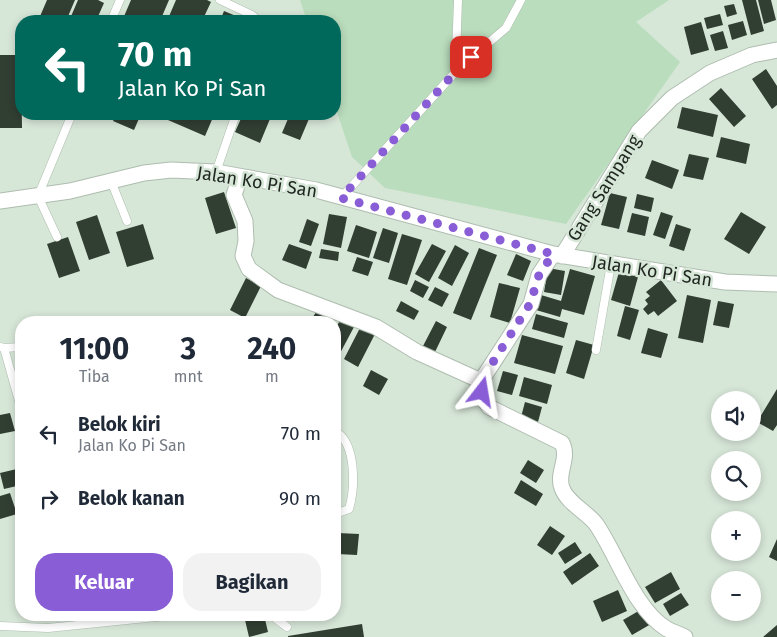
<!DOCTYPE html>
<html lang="id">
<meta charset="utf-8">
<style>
body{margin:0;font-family:"Fira Sans",sans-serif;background:#f2f2f3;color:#1f2937;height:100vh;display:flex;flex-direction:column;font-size:19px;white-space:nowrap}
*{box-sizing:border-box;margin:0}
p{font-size:16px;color:#747a83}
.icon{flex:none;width:28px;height:28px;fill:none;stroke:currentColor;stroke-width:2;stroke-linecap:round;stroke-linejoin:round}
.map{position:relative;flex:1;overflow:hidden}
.details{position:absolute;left:15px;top:316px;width:326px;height:305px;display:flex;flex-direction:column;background:#fff;border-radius:20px;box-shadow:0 2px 8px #0003}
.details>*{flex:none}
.top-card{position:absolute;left:15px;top:15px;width:326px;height:105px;border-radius:20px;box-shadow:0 2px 8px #0003;background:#00695c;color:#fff;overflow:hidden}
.controls{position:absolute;left:711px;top:391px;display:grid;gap:10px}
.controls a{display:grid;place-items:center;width:50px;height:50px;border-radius:50%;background:#fff;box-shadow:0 2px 8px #0003;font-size:25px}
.pin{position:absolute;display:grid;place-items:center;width:42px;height:42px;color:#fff;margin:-21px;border-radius:10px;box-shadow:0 2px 8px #0006}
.me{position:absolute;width:55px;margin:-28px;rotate:14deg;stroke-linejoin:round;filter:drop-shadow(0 0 4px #0008)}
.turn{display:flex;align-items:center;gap:18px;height:105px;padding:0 20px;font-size:22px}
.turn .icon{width:65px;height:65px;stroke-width:2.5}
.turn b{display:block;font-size:35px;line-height:42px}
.eta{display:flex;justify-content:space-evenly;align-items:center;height:85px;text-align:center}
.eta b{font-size:30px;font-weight:700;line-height:35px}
.button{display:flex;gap:10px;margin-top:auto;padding:10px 20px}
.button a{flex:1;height:58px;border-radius:20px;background:#885dd6;color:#fff;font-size:20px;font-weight:700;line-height:58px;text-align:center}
.button a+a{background:#f2f2f3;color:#1f2937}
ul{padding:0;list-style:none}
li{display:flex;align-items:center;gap:15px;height:65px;padding:0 20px}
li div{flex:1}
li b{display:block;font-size:19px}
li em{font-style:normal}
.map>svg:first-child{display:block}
.green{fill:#baddbd}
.building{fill:#313e32}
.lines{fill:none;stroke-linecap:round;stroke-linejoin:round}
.service-casing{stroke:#aebdaf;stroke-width:9}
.minor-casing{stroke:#aebdaf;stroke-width:17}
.service{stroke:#fff;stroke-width:8}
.minor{stroke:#fff;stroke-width:15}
.route{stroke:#885dd6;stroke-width:9;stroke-dasharray:0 16.2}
.labels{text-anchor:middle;stroke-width:5;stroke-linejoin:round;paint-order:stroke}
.street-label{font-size:18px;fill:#1f251f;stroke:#d6e6d7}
</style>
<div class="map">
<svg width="777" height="637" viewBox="0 0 777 637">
<rect width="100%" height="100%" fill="#d6e6d7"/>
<path class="green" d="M300,0h369l-33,22 44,40 -114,162 -181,-36 -33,-31 -17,-51v-85h-28z"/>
<path class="building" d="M47,0h28l-9,21h-28z
M78,0h20l6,3 -8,18h-27z
M131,0h38l-9,21h-38z
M176,0h31l4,2 -9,19h-35z
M742,0h14l8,31 -13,4z
M758,0h13l5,20 -12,4z
M734,4l3,10 -10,3 -3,-11z
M224,11l24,10h-28z
M720,14l3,11 -16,4 -3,-11z
M743,21l4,14 -15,5 -4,-15z
M701,22l8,28 -18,5 -7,-28z
M723,31l5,17 -13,3 -5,-16z
M0,55h21l1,73h-22z
M766,69l11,17v19l-5,4 -20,-30z
M721,88l25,28 -12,11 -25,-28z
M682,107l36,8 -5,22 -36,-9z
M116,114h25l-7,16 -21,-9z
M163,114h48l3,1 -9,21 -44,-19z
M243,114h29l-12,29 -25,-11z
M290,114h21l-11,26 -18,-7z
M721,137l29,7 -4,20 -30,-7z
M689,154l20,4 -6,22 -20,-4z
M652,160l27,10 -7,19 -27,-11z
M224,192l12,36 -20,6 -11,-36z
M610,193l17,4 -8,32 -18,-4z
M637,194l17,4 -3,14 -17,-4z
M661,212l12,4 -8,23 -12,-4z
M741,212l25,15 -17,27 -25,-15z
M632,213l17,4 -4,19 -18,-4z
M329,214l18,3 -6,31 -18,-4z
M97,215l13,38 -21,7 -13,-38z
M307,219l12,5 -8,22 -12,-4z
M143,224l11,35 -27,8 -11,-35z
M676,224l15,5 -7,22 -15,-5z
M356,225l21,7 -8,26 -22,-7z
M383,228l15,5 -9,30 -16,-5z
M402,234l20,6 -15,45 -19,-6z
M68,237l12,34 -21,7 -12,-34z
M289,244l23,8 -6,17 -24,-9z
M432,244l14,7 -17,31 -14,-8z
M455,245l14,8 -17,33 -14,-8z
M479,248l18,7 -26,65 -18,-7z
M321,249l18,3 -1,9 -19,-3z
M516,254l15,7 -8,20 -16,-6z
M357,257l16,5 -5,14 -16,-5z
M548,268l17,3 -4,24 -17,-3z
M570,269l25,7 -11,39 -22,-6 -2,8 -24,-7 5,-15 20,6z
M619,272l19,5 -8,29 -19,-6z
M246,278l15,8 -16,32 -15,-8z
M415,280l14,7 -6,11 -13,-7z
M661,280l16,21 -19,15 -4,-5 -6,4 -5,-6 5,-5 -3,-4 5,-4 -4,-4z
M499,283l21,5 -10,35 -20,-6z
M435,287l14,7 -7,13 -14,-7z
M687,295l24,5 -8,43 -25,-5z
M401,301l18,10 -5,9 -18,-9z
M718,301l16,3 -5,24 -16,-3z
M625,306l14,4 -9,30 -13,-4z
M316,312l17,9 -1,1h-22z
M536,314l32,9 -4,15 -32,-9z
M340,320l14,7 -16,30 -3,-2v-25z
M436,321l11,6 -12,25 -12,-6z
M361,326l14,8 -17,33 -14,-8z
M648,328l20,6 -7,24 -20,-5z
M522,335l41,11 -8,28 -41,-11z
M576,340l18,5 -10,34 -18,-6z
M371,370l17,9 -9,16 -16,-9z
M503,371l15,4 -6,20 -15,-4z
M524,377l28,8 -5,19 -28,-8z
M777,389v36l-4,6 -16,-9z
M525,402l17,5 -4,15 -17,-5z
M10,413l5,18 -15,3v-19z
M335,440h6l-5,61h-1z
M528,460l16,10 -8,13 -16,-10z
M21,468v17l-17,4 -4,-16z
M521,480l22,14 -7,12 -22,-13z
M10,493l7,21 -17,5v-23z
M550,526l15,10 -13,19 -15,-10z
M338,533l21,1 -2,21 -20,-1z
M777,539v22l-8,-4z
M575,542l7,11 -17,11 -7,-11z
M590,553l9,13 -27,19 -9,-13z
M671,572l9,17 -25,14 -10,-16z
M618,590l9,21 -25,11 -9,-21z
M681,593l8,12 -19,11 -7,-12z
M642,609l9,15 -19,11 -9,-15z
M264,615l4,17 -19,5 -4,-17z
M362,624l2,13h-76v-1z
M777,625v12h-14z"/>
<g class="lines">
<g class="service-casing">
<path id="service" d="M220,0l32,15 7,6
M458,0l-2,56 4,11
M111,21l9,-21
M216,172l20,-58
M111,181l16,40
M341,198l119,-131 46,-39 15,-28
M57,237l-19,-41 34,-82
M0,347l4,1 17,60
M4,348l17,-1
M596,350l15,-86
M335,431c22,12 20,58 14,78l-14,5
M271,615l16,12
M0,626l48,2 128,-13"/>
</g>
<g class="minor-casing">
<path id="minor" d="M240,177l-6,18 11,26 1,20 -3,15 6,13 29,21 98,37 41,25 64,29 3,18 5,8 73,36c8,16 -6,30 0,45 5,15 25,24 34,36 22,32 38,85 71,105 6,3 12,5 18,8
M0,201l70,-10 74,-18 27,-3 45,2 100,18 237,64 172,28 52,2
M562,256l77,-125 33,-33 38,-25 42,-18 25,-5
M481,381l50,-77 8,-29 14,-21"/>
</g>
<use href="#service" class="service"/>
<use href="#minor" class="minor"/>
</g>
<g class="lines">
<path class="route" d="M471,57l-11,10 -119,131 212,56 -14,21 -9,29 -49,77 1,11"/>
</g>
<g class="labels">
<g class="street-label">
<text transform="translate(257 182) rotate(9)" y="6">Jalan Ko Pi San</text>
<text transform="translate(604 188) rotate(-58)" y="6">Gang Sampang</text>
<text transform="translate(652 271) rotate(9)" y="6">Jalan Ko Pi San</text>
</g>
</g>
</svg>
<div class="controls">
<a><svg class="icon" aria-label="sound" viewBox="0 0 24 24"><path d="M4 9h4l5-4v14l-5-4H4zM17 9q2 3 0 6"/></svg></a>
<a><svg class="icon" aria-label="search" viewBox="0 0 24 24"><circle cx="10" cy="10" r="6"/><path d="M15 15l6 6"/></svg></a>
<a>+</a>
<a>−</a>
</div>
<div class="pin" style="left:471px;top:57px;background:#d93025"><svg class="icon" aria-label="arrive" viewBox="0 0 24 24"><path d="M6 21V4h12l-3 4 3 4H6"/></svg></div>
<svg class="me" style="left:482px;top:392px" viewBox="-20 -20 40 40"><path d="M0-17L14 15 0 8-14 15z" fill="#885dd6" stroke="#fff" stroke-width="4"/></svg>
<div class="top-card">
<div class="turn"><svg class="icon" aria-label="left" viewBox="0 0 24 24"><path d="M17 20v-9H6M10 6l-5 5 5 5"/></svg><div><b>70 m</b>Jalan Ko Pi San</div></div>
</div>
<section class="details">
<div class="eta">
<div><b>11:00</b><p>Tiba</p></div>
<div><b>3</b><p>mnt</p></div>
<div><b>240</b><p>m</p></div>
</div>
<ul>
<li><svg class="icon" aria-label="left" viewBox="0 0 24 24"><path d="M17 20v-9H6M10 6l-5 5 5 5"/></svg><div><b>Belok kiri</b><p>Jalan Ko Pi San</p></div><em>70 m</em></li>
<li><svg class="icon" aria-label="right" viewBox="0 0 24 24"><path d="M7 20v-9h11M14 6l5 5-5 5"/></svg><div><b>Belok kanan</b></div><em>90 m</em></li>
</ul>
<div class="button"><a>Keluar</a><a>Bagikan</a></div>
</section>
</div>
